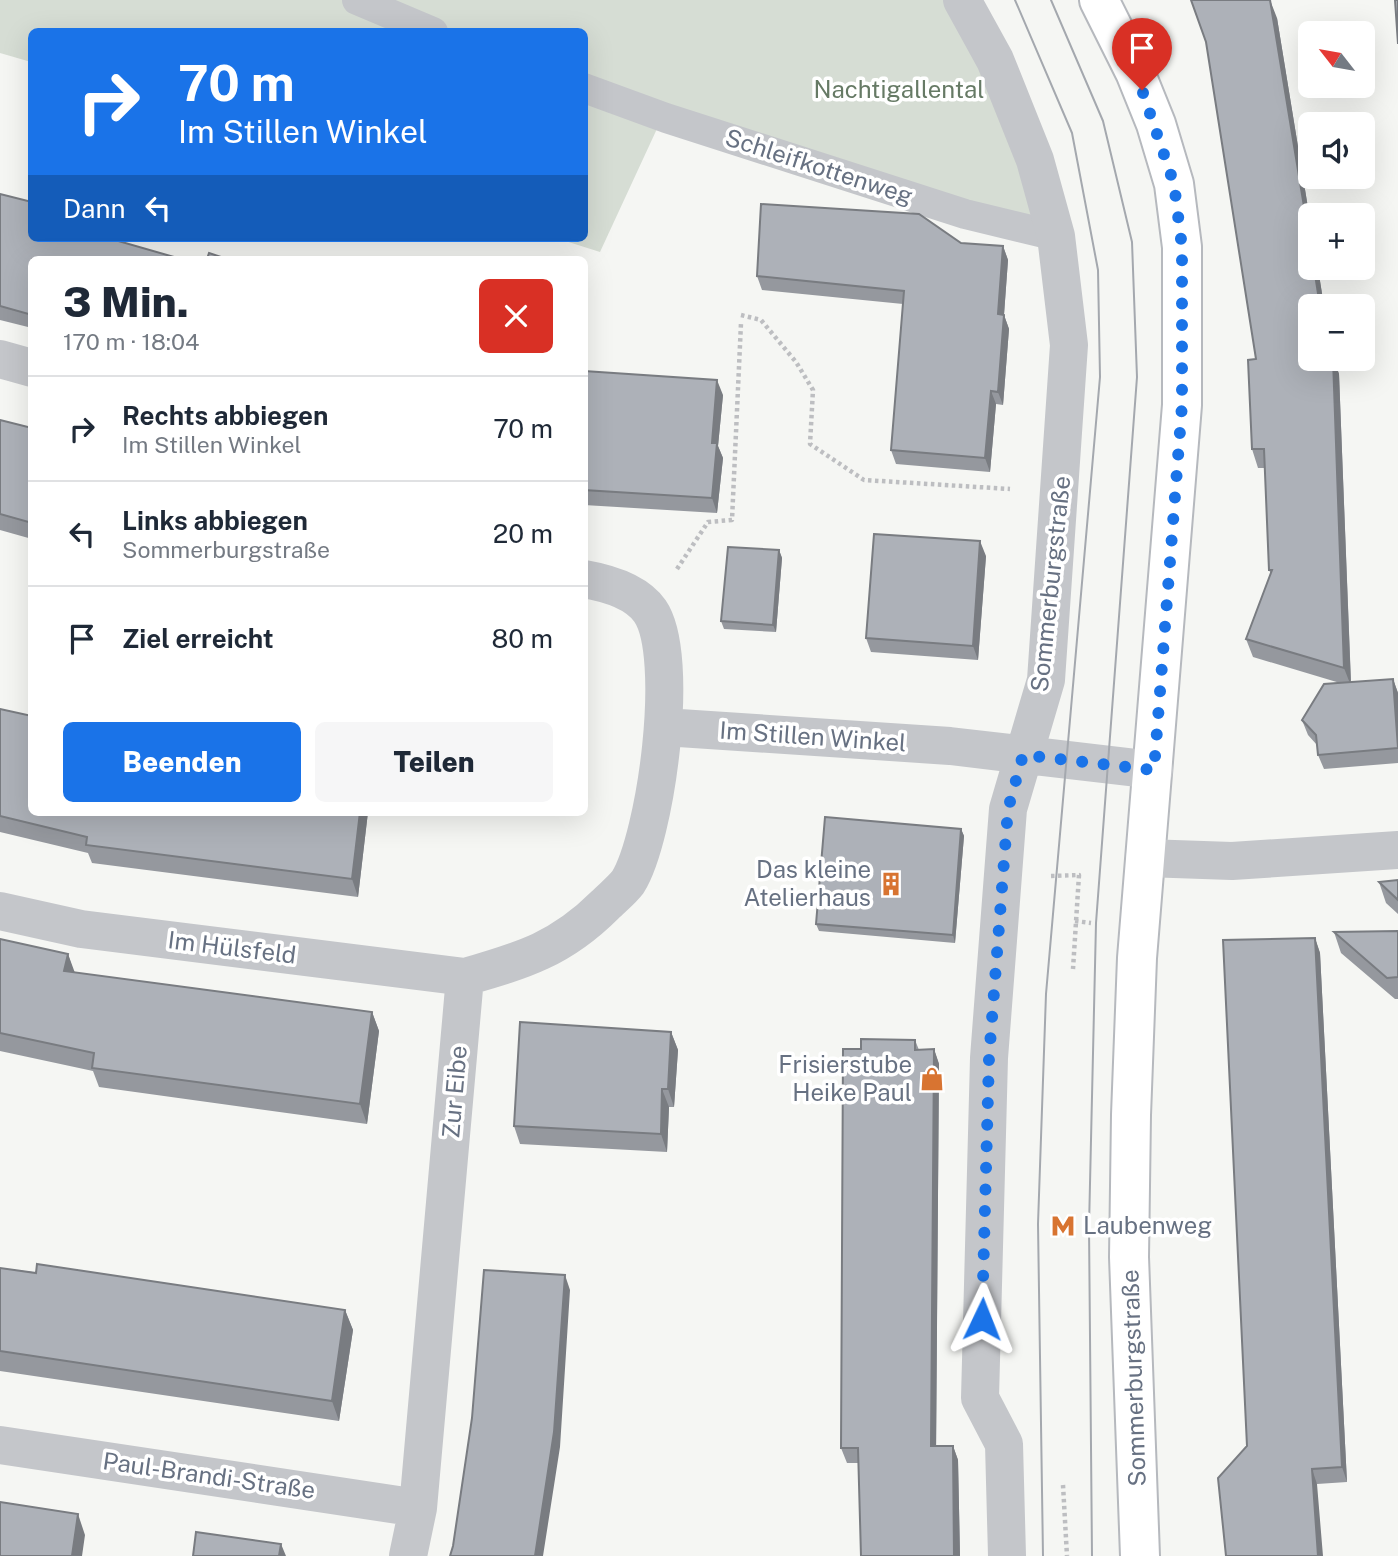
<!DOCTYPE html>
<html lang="de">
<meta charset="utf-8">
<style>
body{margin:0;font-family:"Public Sans",sans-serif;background:#f6f6f7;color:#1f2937;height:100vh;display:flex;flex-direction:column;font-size:26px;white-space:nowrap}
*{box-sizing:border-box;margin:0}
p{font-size:23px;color:#747a83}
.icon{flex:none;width:38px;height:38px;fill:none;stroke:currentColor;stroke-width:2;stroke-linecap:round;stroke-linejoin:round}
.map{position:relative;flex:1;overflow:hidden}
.side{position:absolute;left:28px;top:256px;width:560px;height:560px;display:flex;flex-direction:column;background:#fff;border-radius:10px;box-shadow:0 7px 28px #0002}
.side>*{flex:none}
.banner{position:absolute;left:28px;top:28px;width:560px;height:214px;border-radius:10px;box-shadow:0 7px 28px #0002;background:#1a73e8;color:#fff;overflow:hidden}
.needle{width:46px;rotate:301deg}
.controls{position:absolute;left:1298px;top:21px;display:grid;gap:14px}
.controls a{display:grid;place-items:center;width:77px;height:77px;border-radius:10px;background:#fff;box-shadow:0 7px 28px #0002;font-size:35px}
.pin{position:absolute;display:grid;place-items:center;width:60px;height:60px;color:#fff;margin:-72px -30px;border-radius:50% 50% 50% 0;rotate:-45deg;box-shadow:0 0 7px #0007}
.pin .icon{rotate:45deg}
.me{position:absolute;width:77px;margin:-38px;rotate:2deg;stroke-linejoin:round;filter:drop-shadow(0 0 5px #0008)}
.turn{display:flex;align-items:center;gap:24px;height:147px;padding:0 35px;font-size:32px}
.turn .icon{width:91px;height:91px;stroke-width:2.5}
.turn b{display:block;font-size:49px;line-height:60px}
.then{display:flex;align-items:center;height:66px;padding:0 35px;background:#0003;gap:14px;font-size:26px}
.round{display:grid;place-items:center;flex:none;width:74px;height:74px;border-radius:10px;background:#f6f6f7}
.summary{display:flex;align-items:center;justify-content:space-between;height:119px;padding:0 35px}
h1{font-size:42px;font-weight:800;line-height:52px}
.primary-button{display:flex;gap:14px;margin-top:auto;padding:14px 35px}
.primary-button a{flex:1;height:80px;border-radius:10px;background:#1a73e8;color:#fff;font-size:28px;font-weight:800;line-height:80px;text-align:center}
.primary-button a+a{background:#f6f6f7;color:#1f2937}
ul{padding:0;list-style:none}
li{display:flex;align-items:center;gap:21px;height:105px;padding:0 35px;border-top:2px solid #e0e1e3}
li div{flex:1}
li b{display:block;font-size:26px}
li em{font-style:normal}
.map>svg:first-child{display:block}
.green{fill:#d6ddd4}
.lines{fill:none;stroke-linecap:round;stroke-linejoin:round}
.secondary-casing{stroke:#b6b9be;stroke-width:42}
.path{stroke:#bdbec1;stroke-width:4.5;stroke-dasharray:3.5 3.5;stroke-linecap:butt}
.lane{stroke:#c4c6ca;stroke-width:30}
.street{stroke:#c4c6ca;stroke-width:38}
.secondary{stroke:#fff;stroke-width:38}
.tram{stroke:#a4a8ae;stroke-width:2}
.wall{fill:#95989e}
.shaded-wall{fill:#797c81}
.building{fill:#adb1b8;stroke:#797c81;stroke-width:2}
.route{stroke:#1a73e8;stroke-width:12;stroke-dasharray:0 21.6}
.labels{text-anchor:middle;stroke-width:7;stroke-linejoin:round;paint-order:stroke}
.park-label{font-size:24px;fill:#667a65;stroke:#fff}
.street-label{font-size:24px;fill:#677182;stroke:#fff}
.poi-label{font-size:24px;fill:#677182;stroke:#fff;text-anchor:end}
</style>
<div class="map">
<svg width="1398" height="1556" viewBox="0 0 1398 1556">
<rect width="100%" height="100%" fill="#f5f6f3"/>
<path class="green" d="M0,0h948l37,58 56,168 -373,-121 -68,147 -44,-14h28v-206h-552l-1,30 -31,-9z"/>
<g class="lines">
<g class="secondary-casing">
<path id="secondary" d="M1099,0l36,72 21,52 18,60 8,63v158l-45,553 -6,157 -2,142 11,299"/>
</g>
<path class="path" d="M741,315l20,5 35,42 17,28 -3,54 54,36 146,9
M677,569l31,-47 24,-2 9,-197
M1051,876l28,-1 -6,94
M1075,921l16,2
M1063,1485l4,71"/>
<path class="lane" d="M357,0l76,32
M584,88l82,30 299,96 91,22"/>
<path class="street" d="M962,0l33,60 40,100 21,76 13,109 -23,335 -38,129 -19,249 -9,340 24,46 3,112
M0,359l32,9
M664,727l286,19 204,24
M1145,858l87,3 166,-11
M0,911l81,18 384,48
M0,1445l418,63
M408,1556l10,-48 47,-531c59,-17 96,-28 140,-72 7,-7 17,-15 23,-23 28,-45 53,-226 22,-271 -14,-20 -43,-28 -66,-32"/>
<use href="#secondary" class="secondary"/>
<path class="tram" d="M1015,0l57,133 26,137 2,107 -54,617 -8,230 5,332
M1051,0l52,121 29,121 5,135 -41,546 -7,304 3,329"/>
</g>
<path class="wall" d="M1277,18l47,288h-13l28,68 12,308 42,-3 5,14v70l-74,6 -6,-14 -1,-10 -9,-10 -6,-15 38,-37 -87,-26 -7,-18 25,-65 -2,-4 -4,-102h-7l-6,-19 4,-90z
M0,194l32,65v69l-32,-8z
M961,243l42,3 5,14 -4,55 5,14 -6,76 -7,-1 -6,68 -94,-8 -5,-14 12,-146 -141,-14 -5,-14z
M584,371l139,24 -5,51 5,12 -6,55 -133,-8z
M0,420l32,8v111l-32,-9z
M779,550l3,8 -6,74 -52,-3 -3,-8z
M986,556l-8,104 -107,-8 -5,-14z
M0,709l32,103h336l-10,85 -266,-34 -4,-10 -88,-21z
M961,829l3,7 -9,107 -136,-12 -3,-7z
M1398,880v34l-12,-11 -7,-21z
M1398,931v68h-3l-54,-46 -7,-21z
M1315,938l5,15 27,529 -30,2 -70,-38z
M0,939l68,15 6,19 298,39 7,19 -12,93 -268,-37 -6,-16 -93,-20z
M671,1032l7,18 -4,57h-5l-2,45 -147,-8 -6,-18z
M915,1040l4,10 15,-1 5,15 -3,382h17l5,14 2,96h-99l-2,-93h-12l-6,-15 20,-399z
M0,1268l345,42 8,20 -14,91 -339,-50z"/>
<path class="shaded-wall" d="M1270,0l7,18 34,208v23z
M1003,246l5,14 -5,68 -5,-14z
M1314,268h4l6,38h-4z
M1004,315l5,14 -6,76 -5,-13z
M1333,359h1l5,15 12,312 -7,-18z
M717,380l6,15 -5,51 5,12 -6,55 -5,-15v-55z
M991,391l5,13 -6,68 -5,-14z
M980,541l6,15 -8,104 -5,-14z
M779,550l3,8 -6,74 -3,-7z
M584,618l3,8 -3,48z
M1393,679l5,14v48z
M360,812h8l-10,85 -6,-18z
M961,829l3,7 -9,107 -2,-8z
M1315,938l5,15 27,529 -5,-15z
M68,954l7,19 -11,-2z
M372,1012l7,19 -12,93 -7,-20z
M671,1032l7,18 -4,57 -6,-18z
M934,1049l5,15 -3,396 -5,-14z
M662,1089l7,18 -2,45 -6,-18z
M565,1275l5,15 -10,157 -17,109h-8z
M345,1310l8,20 -14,91 -7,-20z
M953,1446l5,14 2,96h-6z
M1312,1469l5,15 6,72h-5z
M78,1514l7,21 -3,21h-10z
M281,1544l5,12h-7z"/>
<path class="building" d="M1191,0h79l41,249v19h3l6,38h-9v53h22l11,309 -98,-29 26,-69h-3l-5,-121h-12l-4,-89 8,-1 -50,-317z
M1395,0h3v44z
M0,194l32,8v36h76l73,21h-149v56l-32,-9z
M761,204l158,10 42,29 42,3 -5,68 6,1 -6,77 -7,-1 -6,67 -94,-8 13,-159 -147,-15z
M209,253l18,6h-20z
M584,371l133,9 -5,63h5l-5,55 -128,-8z
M0,420l32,8v95l-32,-9z
M874,534l106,7 -7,105 -107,-8z
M728,547l51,3 -6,75 -52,-4z
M1393,679l5,69 -80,7 -2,-20 -14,-15 22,-36z
M0,709l32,7v96h328l-8,67 -266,-34 1,-8 -87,-21z
M825,817l136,12 -8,106 -137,-11z
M1398,880v20l-19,-18z
M1398,931v46l-11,1 -53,-46z
M1315,938l27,529 -30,2 6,87h-92l-8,-78 29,-32 -24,-506z
M0,939l68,15 -4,17 308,41 -12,92 -268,-36 2,-15 -94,-20z
M520,1022l151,10 -3,57h-6l-1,45 -147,-8z
M861,1039l54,1v10l19,-1 -3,397h22l1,110h-93l-3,-108h-17l2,-399h18z
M37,1264l308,46 -13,91 -332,-50v-83l36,5z
M484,1270l81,5 -11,157 -19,124h-85l3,-10 19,-128z
M0,1502l78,12 -6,42h-72z
M196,1532l85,12 -2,12h-86z"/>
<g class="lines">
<path class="route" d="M982,1319l7,-261 19,-249 15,-54 131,15 28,-365v-158l-8,-63 -32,-94"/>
</g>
<defs>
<g id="building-bare" transform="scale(1.89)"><path d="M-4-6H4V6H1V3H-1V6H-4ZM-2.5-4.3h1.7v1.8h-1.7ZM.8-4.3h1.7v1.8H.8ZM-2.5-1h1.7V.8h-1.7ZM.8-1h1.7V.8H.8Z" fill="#d87431" stroke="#fff" stroke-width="2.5" paint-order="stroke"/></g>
<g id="shop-bare" transform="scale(1.89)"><path d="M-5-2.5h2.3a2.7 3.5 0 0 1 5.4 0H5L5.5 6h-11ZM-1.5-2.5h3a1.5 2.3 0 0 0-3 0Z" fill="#d87431" stroke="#fff" stroke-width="2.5" paint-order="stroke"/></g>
<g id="metro-bare" transform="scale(1.89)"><path d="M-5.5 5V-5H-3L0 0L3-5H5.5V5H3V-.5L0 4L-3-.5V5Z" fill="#d87431" stroke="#fff" stroke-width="2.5" paint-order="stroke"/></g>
</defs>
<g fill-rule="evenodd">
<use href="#building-bare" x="891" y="884"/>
<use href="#shop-bare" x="932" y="1079"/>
<use href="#metro-bare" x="1063" y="1226"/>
</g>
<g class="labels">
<g class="park-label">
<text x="899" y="98">Nachtigallental</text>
</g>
<g class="street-label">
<text transform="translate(819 167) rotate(18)" y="8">Schleifkottenweg</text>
<text transform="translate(1051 584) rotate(-84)" y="8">Sommerburgstraße</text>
<text transform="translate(813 737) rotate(4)" y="8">Im Stillen Winkel</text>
<text transform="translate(232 948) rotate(7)" y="8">Im Hülsfeld</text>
<text transform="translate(455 1092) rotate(-85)" y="8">Zur Eibe</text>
<text transform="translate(1134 1378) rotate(-92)" y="8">Sommerburgstraße</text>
<text transform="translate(209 1476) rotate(8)" y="8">Paul-Brandi-Straße</text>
</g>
<g class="poi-label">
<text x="871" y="878">Das kleine<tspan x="871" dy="28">Atelierhaus</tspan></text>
<text x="912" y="1073">Frisierstube<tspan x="912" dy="28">Heike Paul</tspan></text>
<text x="1083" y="1234" text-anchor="start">Laubenweg</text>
</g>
</g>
</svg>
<div class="controls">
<a><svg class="needle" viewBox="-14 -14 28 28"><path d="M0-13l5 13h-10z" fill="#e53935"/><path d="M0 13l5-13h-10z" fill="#747a83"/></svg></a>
<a><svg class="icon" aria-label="sound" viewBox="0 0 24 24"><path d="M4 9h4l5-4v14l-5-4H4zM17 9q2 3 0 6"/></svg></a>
<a>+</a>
<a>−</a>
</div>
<div class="pin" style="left:1142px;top:90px;background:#d93025"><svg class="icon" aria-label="arrive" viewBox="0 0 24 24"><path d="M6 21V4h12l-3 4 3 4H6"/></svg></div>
<svg class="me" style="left:982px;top:1319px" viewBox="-20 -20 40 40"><path d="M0-17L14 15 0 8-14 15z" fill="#1a73e8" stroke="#fff" stroke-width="4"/></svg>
<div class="banner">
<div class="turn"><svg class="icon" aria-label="right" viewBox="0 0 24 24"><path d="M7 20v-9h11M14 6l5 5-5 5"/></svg><div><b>70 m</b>Im Stillen Winkel</div></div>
<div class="then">Dann<svg class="icon" aria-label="left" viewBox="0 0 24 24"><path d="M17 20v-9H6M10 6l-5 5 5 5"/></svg></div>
</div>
<section class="side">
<div class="summary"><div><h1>3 Min.</h1><p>170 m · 18:04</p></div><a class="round" style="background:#d93025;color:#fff"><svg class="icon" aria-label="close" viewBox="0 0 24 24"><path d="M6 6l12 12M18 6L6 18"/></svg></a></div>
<ul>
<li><svg class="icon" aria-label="right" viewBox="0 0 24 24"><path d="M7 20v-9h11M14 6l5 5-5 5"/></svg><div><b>Rechts abbiegen</b><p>Im Stillen Winkel</p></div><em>70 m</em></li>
<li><svg class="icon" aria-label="left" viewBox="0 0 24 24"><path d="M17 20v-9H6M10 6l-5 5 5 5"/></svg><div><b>Links abbiegen</b><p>Sommerburgstraße</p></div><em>20 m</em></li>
<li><svg class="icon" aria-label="arrive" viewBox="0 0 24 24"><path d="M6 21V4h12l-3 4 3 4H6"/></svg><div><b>Ziel erreicht</b></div><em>80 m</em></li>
</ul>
<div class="primary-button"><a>Beenden</a><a>Teilen</a></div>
</section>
</div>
